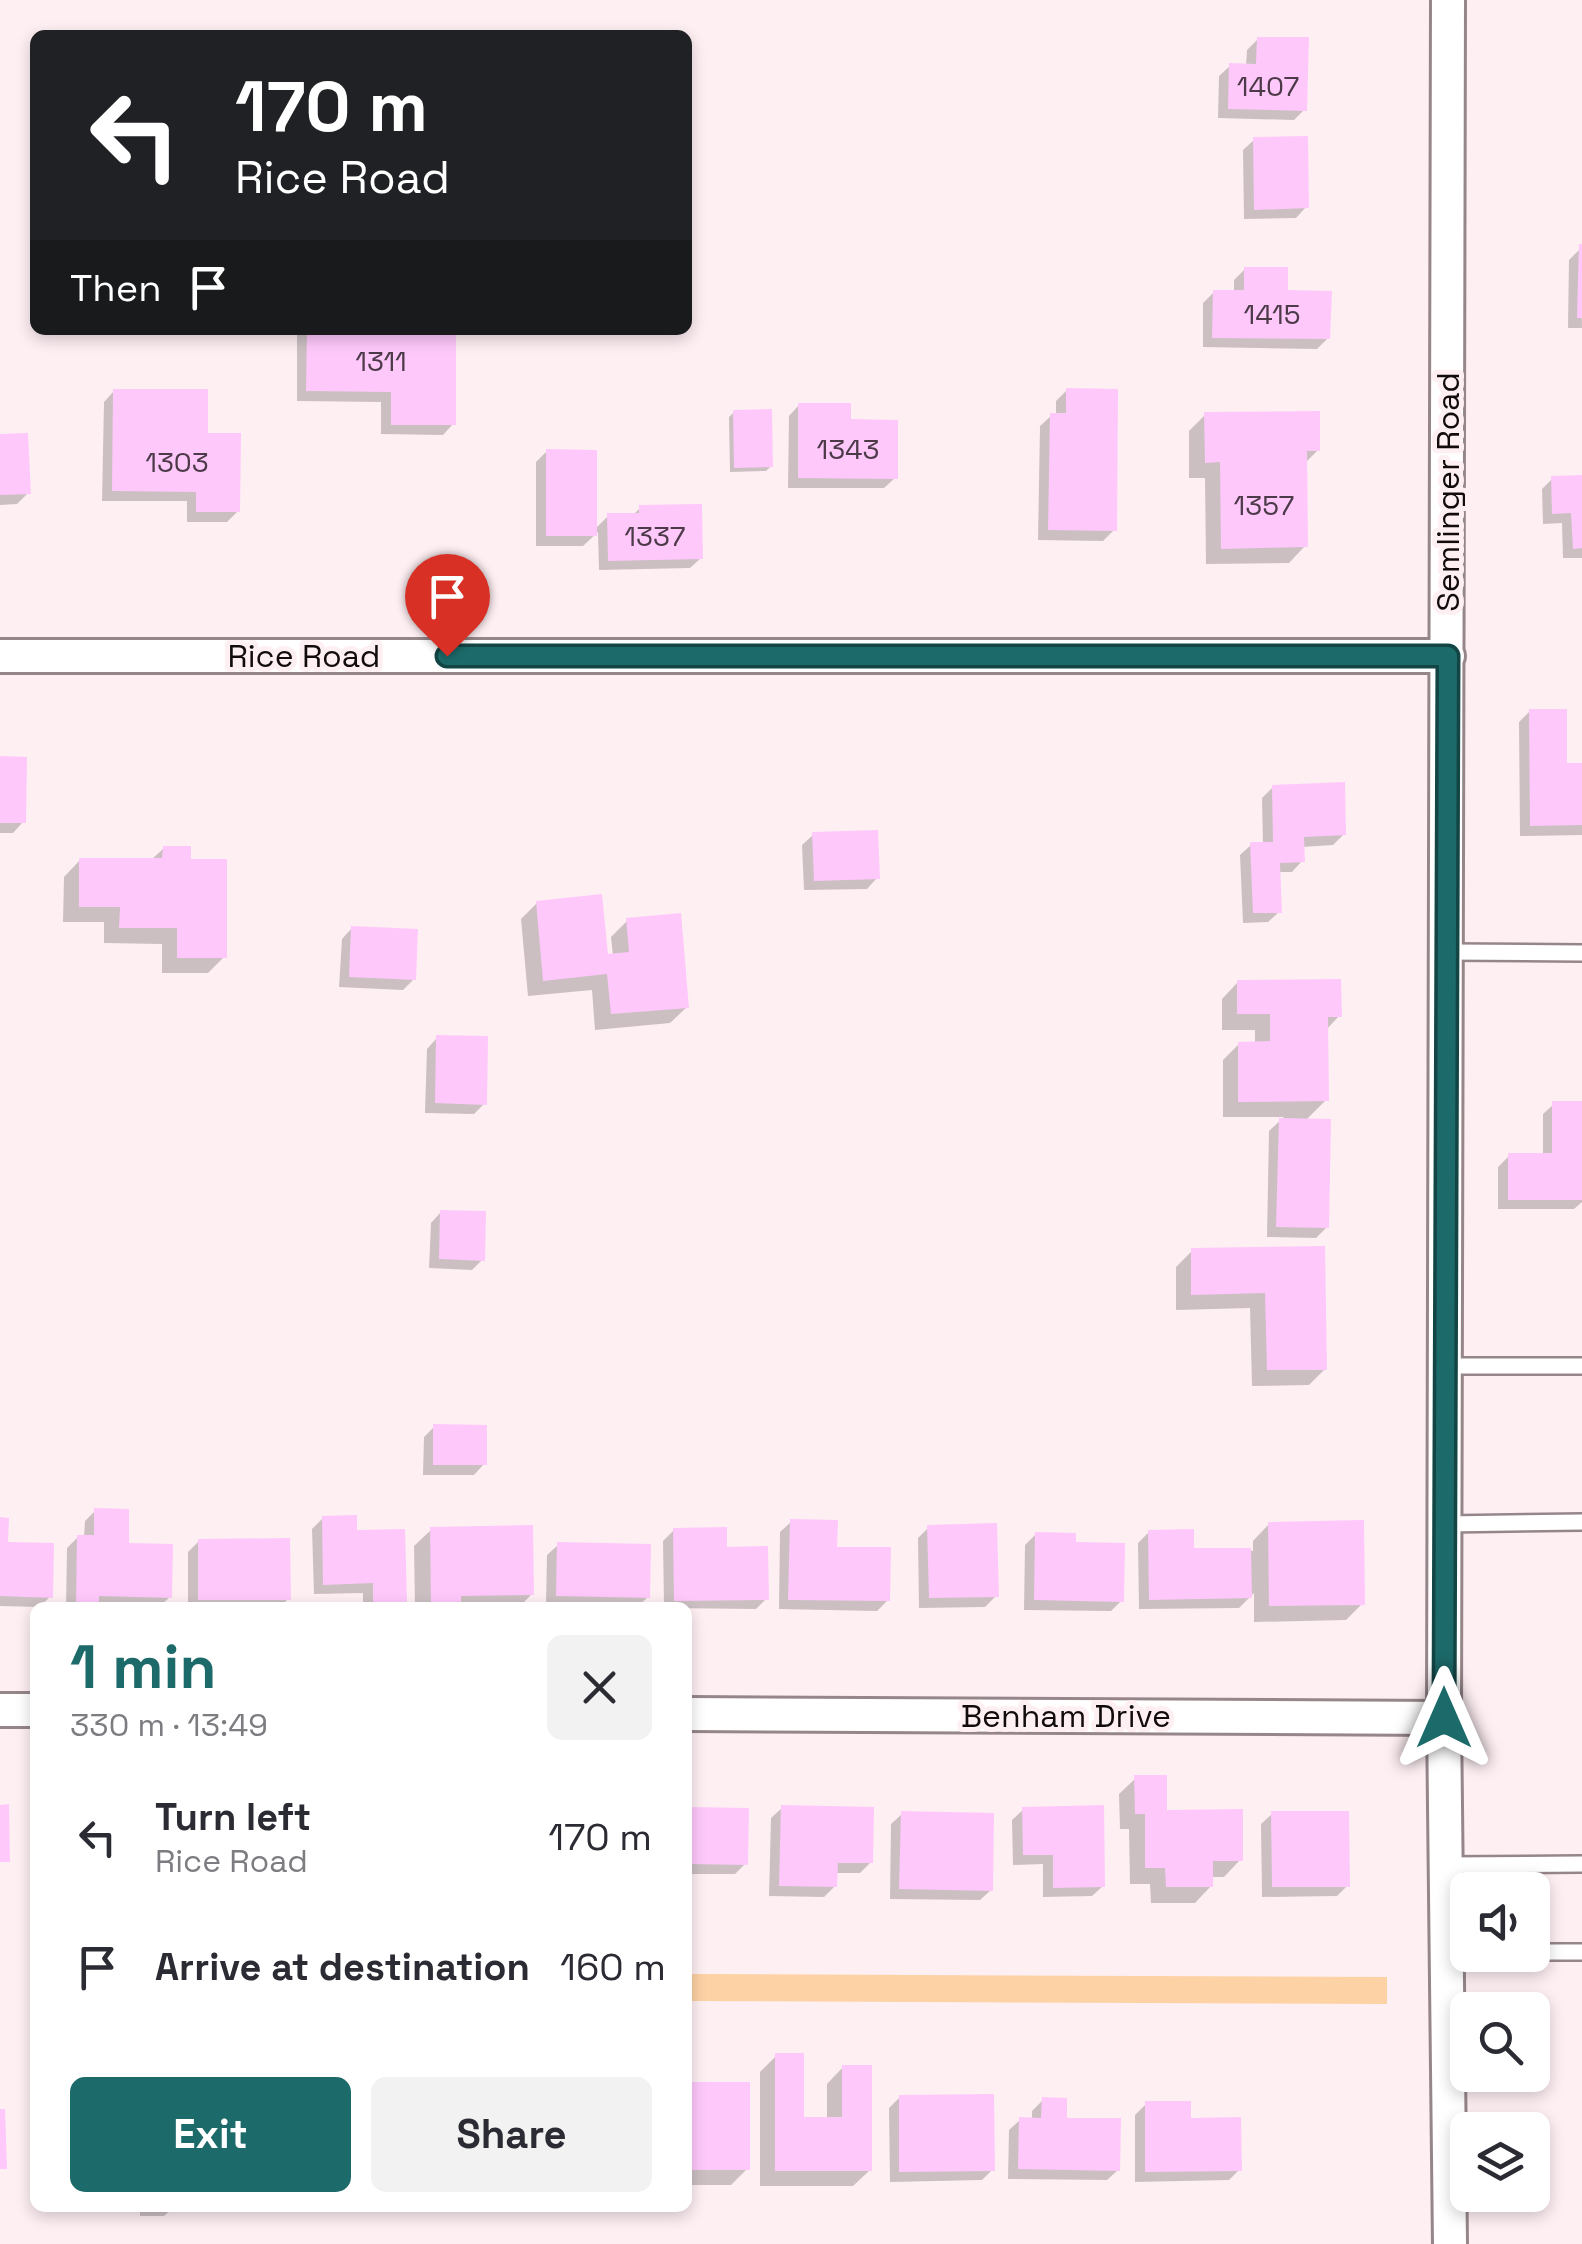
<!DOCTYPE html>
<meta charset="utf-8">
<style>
body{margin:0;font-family:"Space Grotesk",sans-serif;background:#f2f2f3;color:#2b2b33;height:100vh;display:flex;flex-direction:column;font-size:38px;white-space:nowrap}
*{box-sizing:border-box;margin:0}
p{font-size:32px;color:#7c7c81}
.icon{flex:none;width:55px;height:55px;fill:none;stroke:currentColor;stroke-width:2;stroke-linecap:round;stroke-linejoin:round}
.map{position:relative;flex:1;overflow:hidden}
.sheet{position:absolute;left:30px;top:1602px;width:662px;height:610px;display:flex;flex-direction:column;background:#fff;border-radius:15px;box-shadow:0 5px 15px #0003}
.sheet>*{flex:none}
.top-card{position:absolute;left:30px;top:30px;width:662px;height:305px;border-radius:15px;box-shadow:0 5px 15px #0003;background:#202124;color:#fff;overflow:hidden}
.fabs{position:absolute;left:1450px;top:1872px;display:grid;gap:20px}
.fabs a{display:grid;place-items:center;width:100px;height:100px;border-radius:15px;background:#fff;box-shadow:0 5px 15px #0003;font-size:50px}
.pin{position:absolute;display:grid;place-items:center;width:85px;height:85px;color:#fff;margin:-102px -42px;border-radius:50% 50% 50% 0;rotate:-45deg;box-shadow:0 0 10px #0007}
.pin .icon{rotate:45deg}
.me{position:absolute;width:110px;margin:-55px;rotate:0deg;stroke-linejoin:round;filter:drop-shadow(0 0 8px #0008)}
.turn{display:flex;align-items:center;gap:35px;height:210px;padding:0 40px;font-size:45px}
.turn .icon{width:130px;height:130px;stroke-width:2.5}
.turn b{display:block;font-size:70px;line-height:85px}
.then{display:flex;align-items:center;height:95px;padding:0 40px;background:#0003;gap:20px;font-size:38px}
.round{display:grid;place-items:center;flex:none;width:105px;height:105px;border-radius:15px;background:#f2f2f3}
.headline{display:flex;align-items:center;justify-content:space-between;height:170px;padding:0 40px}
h1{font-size:60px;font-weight:700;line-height:75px;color:#1d6a6a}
.primary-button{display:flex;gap:20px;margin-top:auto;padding:20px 40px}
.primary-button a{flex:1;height:115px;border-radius:15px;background:#1d6a6a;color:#fff;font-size:40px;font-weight:700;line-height:115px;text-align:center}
.primary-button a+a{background:#f2f2f3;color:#2b2b33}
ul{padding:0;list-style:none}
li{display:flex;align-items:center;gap:30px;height:130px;padding:0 40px}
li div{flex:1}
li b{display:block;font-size:38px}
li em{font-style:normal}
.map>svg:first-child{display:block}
.green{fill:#fdd2a5}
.shadow{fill:#0003}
.building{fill:#fec8fb}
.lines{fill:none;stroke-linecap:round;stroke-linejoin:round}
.lane-casing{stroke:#96868a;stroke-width:20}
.street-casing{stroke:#96868a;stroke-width:38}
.lane{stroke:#fff;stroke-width:15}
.street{stroke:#fff;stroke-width:32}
.route-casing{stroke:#134545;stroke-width:25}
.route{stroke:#1d6a6a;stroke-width:18}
.labels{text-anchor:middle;stroke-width:10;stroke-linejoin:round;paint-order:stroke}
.number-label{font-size:28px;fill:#4c3a48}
.street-label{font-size:32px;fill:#110b0c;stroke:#feeff3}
</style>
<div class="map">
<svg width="1582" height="2244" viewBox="0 0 1582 2244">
<rect width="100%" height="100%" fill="#feeff3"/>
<path class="green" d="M688,1974l699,3v27l-699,-3z"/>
<path class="shadow" d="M1258,39l47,70 -11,11 -76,-2 1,-42 11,-10h16l1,-16z
M1254,140l52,67 -10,11 -52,1 -1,-69z
M1580,249l2,79h-14l1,-68z
M1245,269l40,24 43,45 -11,11 -114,-2v-44l11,-11h20v-12z
M297,330h157l-1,94 -10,11 -62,-1v-32l-84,-1z
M1067,390l47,140 -11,11 -65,-1 2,-114 11,-10h5v-15z
M114,391l91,44 33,76 -11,11h-40v-21h-85l2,-99z
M799,405l49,17 47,56 -11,10h-96l1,-72z
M734,412l37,54 -5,5 -36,1 -1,-55z
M1205,415l113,35 -13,13v83l-16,17 -83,1 -1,-86h-16v-47z
M0,436l28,57 -11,11 -17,1z
M547,451l47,79 14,-14h24l8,-8 61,50 -11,10 -91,2 -1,-38 -15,14h-47v-84z
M1582,478v80h-19l-1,-35 -19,1 -1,-35 10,-10z
M1530,711l35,54h17v70l-62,1 -1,-114z
M0,759l23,63 -10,11h-13z
M1273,787l71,47 -11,11 -31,2v14l-10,11h-14l1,40 -11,10 -25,1 -3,-68 11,-10 12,-1 -1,-46z
M813,835l64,43 -10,11 -63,1 -2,-45z
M164,848l25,13 35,96 -16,16h-46v-29l-58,-1v-21h-41l1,-45 16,-17h71z
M537,903l69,54 7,-1 -2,-19 16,-16 60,86 -17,16 -75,7 -3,-40 -64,6 -7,-77z
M352,928l62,51 -11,11 -64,-3 3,-48z
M1238,982l101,34 -13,14v70l-21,21 22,106 -11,11 -49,-1 2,-106 15,-14h-61v-57l16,-16h16v-14h-33v-31z
M437,1038l47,66 -10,10 -49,-1 2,-64z
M1554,1104h28v98l-8,7h-76v-42l11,-11h34v-42z
M441,1212l41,48 -10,10 -43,-2 2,-45z
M1323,1249l2,120 -16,16 -57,1 -2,-78 -74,2v-43l16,-16z
M434,1427l50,37 -10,11h-51l1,-38z
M95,1511l75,86 -11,10 -93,1 1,-60 11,-11h6l1,-16z
M323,1518l81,83 -7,7h-34v-15l-49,1 -2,-65z
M0,1520l6,24 44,53 -11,10 -39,-1z
M791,1522l43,27 54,51 -11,11 -98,-2 1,-77z
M1269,1524l93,80 -16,16 -92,2v-29l-15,15 -100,1 -1,-66 11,-11 42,19h62v-10z
M928,1528l68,68 -11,11 -66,1 -1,-70z
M431,1530l101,64 -14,14h-103l-1,-62z
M674,1530l51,19 41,50 -10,10 -92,-1 -1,-67z
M1036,1534l37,10 48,57 -10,10 -87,-1 1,-65z
M199,1541l89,58 -9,9h-91v-56z
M558,1545l90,52 -11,10 -91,-2 1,-50z
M1136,1778l28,34 76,48 -16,17h-13v9l-16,17h-44l-1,-19h-20l-1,-55h-9l-1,-35z
M782,1808l89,54 -11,11h-25v13l-11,11 -55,-1 2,-78z
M688,1810h58l-1,54 -10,10h-47z
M1023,1810l80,76 -11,10 -49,1v-33l-30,1 -1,-45z
M902,1814l89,76 -11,10 -90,-1 1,-75z
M1272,1814l76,71 -11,11 -75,1 -1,-73z
M35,1816v69h-3l-1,-65z
M776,2056l25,64h26v-36l16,-17 27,103 -17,16h-93v-114z
M688,2085h59v84l-16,16h-43z
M900,2097l92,73 -10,10 -92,2 -1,-74z
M1043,2100l75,70 -11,10 -99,-1 1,-49 11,-10h12v-9z
M1146,2104l43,16 50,50 -10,10 -94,2v-67z
M140,2208h33l-9,8h-24z"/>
<path class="building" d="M1257,37h52l-2,74 -79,-2 1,-46 27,1z
M1308,136l1,72 -55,2 -1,-73z
M1579,244h3v74h-5z
M1244,267h44v23l44,1 -2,48 -118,-1 1,-48h31z
M307,330h149v95h-65v-33l-85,-1z
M1066,388l52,1 -1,142 -69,-1 2,-117h16z
M113,389h95v44h33l-1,79h-44v-20l-84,-1z
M798,403h53v16l47,1v59l-100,-1z
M772,409l1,58 -39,1 -1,-58z
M1320,411v40h-13l1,96 -87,2 -1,-87 -15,1 -1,-51z
M28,433l3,61 -31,1v-61z
M546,449l51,1v86h-51z
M1582,475v73l-9,1 -2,-36 -19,1 -1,-38z
M702,504l1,55 -95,2 -1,-48h32v-8z
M1529,709h38v54h15v62l-52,1z
M0,756l27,1 -1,66h-26z
M1345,782l1,53 -42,2 1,25 -25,1 2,50h-29l-3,-71h23l-1,-57z
M878,830l2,49 -66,2 -2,-49z
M163,846h28v13h36v99h-50v-30h-58l1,-21h-41v-49h83z
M602,894l6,60 21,-2 -3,-34 55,-5 8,95 -78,6 -4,-40 -64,7 -7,-80z
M351,926l67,3 -2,51 -67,-3z
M1341,979l1,38h-14l1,84 -91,1v-60l32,-1v-27h-33v-34z
M436,1035l52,1 -1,69 -52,-2z
M1552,1101h30v99h-74v-47h44z
M1279,1118l52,1 -2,109 -53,-1z
M440,1210l46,1 -1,50 -46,-2z
M1325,1246l2,124h-60l-2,-77 -74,2v-47z
M433,1424l54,1v40h-54z
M94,1508l35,1v34l44,1 -1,54 -73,-2v12h-23l1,-73h17z
M357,1515v15l48,-1 2,73h-34v-19l-50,2 -1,-69z
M0,1517l9,1 -1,24 46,1 -1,55 -53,-2z
M790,1519l48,1 -1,27h54l-1,54 -102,-1z
M1364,1520l1,85 -96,1 -1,-84z
M997,1523l2,74 -70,1 -2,-73z
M533,1525l1,70 -73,1v12h-30l-1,-81z
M727,1527v20l41,-1 1,54 -95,1 -1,-73z
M1194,1529v19h57l1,50 -103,2 -1,-70z
M1035,1532l41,1v9l49,1 -1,59 -90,-2z
M290,1538l1,62h-93v-61z
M557,1542l94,2 -1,54 -94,-2z
M1134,1775h33v35l76,-1v52h-30v26h-47l-1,-19h-20v-54h-10z
M9,1804l1,58h-10v-57z
M781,1805l93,2 -1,56h-35l-1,24 -58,-1z
M1104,1805l1,82 -52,1v-33h-30l-1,-48z
M688,1807l61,1 -1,57 -60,-1z
M901,1811l93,2 -1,78 -94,-2z
M1271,1811h78l1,76h-78z
M775,2053h29v64h38v-52h30v106h-97z
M688,2082h62v88h-62z
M994,2094l1,77 -96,1v-77z
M1042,2097l25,1v20h54l-1,53 -102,-2 1,-52 22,1z
M1145,2101h46v17l50,-1 1,54 -97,1z
M0,2109h5l2,60h-7z"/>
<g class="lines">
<g class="lane-casing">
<path id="lane" d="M1448,952l134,1
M1447,1366h135
M1446,1524l136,-2
M1446,1865l136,-1
M1536,1952h46"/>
</g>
<g class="street-casing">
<path id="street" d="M1448,0l-4,1718 6,526
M0,656h1448
M0,1710h35
M688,1714l756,4"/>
</g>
<use href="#lane" class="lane"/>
<use href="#street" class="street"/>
</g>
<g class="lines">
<g class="route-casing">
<path id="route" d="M447,656h1001l-4,1062"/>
</g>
<use href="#route" class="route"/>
</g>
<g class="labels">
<g class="number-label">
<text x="1268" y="96">1407</text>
<text x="1272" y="324">1415</text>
<text x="381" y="371">1311</text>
<text x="848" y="459">1343</text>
<text x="177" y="472">1303</text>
<text x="1264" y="515">1357</text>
<text x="655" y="546">1337</text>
</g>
<g class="street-label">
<text transform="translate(1448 492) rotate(-90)" y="11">Semlinger Road</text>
<text x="304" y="667">Rice Road</text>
<text x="1066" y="1727">Benham Drive</text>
</g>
</g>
</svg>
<div class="fabs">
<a><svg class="icon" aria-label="sound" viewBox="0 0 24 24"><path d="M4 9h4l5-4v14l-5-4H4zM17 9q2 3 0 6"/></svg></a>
<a><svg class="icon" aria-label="search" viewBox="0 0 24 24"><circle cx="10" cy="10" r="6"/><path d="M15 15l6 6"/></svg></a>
<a><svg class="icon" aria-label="layers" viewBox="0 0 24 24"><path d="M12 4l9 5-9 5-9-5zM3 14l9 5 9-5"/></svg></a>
</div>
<div class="pin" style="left:447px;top:656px;background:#d93025"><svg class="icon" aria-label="arrive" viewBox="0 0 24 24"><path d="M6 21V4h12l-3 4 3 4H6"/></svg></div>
<svg class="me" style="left:1444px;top:1718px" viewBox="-20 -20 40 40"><path d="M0-17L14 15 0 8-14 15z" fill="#1d6a6a" stroke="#fff" stroke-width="4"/></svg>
<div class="top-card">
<div class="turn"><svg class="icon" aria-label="left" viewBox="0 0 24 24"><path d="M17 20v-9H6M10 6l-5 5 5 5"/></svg><div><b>170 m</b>Rice Road</div></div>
<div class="then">Then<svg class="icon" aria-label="arrive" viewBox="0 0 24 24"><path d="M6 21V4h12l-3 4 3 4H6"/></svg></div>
</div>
<section class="sheet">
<div class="headline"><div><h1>1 min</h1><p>330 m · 13:49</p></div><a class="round"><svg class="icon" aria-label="close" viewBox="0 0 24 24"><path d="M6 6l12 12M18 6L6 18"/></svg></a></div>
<ul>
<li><svg class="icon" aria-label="left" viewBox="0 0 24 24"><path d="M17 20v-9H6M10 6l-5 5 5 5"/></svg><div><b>Turn left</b><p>Rice Road</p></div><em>170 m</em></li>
<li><svg class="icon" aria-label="arrive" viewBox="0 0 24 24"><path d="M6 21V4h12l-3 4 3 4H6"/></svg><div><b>Arrive at destination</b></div><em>160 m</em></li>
</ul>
<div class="primary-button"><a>Exit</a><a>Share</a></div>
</section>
</div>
